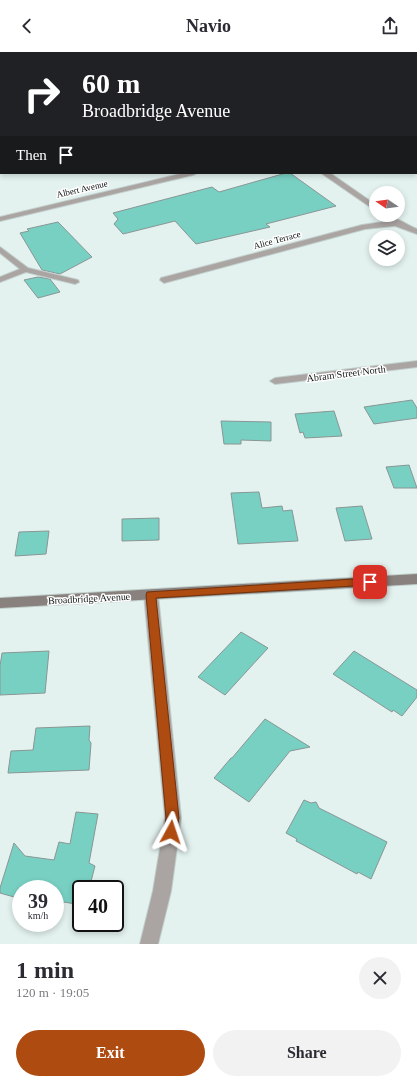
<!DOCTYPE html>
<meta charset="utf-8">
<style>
body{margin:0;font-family:Georgia,serif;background:#f2f2f3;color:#2b2b33;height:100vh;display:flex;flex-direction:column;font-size:15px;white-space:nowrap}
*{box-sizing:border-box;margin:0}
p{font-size:13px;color:#7c7c81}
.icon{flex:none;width:22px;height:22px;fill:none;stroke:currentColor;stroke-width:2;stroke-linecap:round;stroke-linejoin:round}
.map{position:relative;height:892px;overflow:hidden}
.panel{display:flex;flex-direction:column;background:#fff;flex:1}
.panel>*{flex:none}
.guide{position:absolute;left:0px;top:0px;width:417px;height:122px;box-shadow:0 2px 6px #0003;background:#202124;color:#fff;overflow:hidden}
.needle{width:26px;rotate:283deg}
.fabs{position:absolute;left:369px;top:134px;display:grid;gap:8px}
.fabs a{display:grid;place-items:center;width:36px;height:36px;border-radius:50%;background:#fff;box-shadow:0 2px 6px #0003;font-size:20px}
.speed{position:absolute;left:12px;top:828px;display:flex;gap:8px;font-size:20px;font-weight:700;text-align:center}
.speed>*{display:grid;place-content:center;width:52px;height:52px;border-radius:50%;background:#fff;box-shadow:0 2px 6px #0003;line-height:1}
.speed small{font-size:10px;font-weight:400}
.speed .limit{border:2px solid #111;border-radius:6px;background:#fff;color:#111}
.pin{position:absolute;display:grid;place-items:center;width:34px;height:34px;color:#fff;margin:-17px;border-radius:8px;box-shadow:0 2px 6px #0006}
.me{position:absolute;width:44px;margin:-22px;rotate:5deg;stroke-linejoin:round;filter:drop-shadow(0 0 3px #0008)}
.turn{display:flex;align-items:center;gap:14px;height:84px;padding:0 16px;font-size:18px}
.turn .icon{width:52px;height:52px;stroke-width:2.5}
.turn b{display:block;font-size:28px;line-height:34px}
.then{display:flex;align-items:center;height:38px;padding:0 16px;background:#0003;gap:8px;font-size:15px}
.round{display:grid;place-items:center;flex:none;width:42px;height:42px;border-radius:21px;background:#f2f2f3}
.headline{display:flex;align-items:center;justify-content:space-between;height:68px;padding:0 16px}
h1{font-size:24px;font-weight:700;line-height:30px}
.cta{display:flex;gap:8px;margin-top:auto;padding:8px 16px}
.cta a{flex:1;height:46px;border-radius:24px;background:#ae4b11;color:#fff;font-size:16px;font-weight:700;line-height:46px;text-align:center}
.cta a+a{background:#f2f2f3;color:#2b2b33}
header{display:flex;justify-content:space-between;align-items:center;height:52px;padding:0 16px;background:#fff;font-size:18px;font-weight:700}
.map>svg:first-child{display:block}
.building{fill:#78d0c3;stroke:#899694}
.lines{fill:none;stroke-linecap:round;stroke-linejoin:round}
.service-casing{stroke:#c1cfcc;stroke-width:2}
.minor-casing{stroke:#c1cfcc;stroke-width:2}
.tertiary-casing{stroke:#c1cfcc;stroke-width:2}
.secondary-casing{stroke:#c1cfcc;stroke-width:2}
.service{fill:#aaa4a2;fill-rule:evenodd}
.minor{fill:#aaa4a2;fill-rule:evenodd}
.tertiary{fill:#aaa4a2;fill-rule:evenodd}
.secondary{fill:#88817d;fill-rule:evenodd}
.route{fill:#ae4b11;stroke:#71310b}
.labels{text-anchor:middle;stroke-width:3;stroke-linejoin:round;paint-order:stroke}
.far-street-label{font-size:9px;fill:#111615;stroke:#fff}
.street-label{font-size:10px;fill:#111615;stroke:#fff}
</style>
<header><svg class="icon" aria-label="back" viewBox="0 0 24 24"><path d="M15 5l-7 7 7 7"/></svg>Navio<svg class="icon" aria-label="share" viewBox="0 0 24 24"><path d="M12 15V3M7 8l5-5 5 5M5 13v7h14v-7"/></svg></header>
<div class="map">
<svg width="417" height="892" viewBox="0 0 417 892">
<rect width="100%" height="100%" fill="#e3f2ef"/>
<path class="building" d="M286,121h4l46,33 -70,18 4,3 -74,17 -21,-23 -52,13 -9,-10 4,-5 -5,-6 99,-26 7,5z
M58,170l34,35 -32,17 -18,-4 -22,-37 9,-2 -2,-2z
M38,225l12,2 10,13 -22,6 -14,-18z
M412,348l5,8v10l-43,6 -10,-17z
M334,359l8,25 -37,2 -2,-6 -3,1 -5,-19z
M221,369l50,1v19l-30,-1v4h-17z
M409,413l8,23h-23l-8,-21z
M259,440l3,16 20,-2 1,5 9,-1 6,31 -60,3 -7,-51z
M362,454l10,33 -27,2 -9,-33z
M159,466v22l-37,1v-22z
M49,479l-3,23 -31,2 4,-24z
M241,580l27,16 -43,47 -27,-18z
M49,599l-4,42 -45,2v-29l2,-13z
M354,599l63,39v7l-15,19 -9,-6 -1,2 -59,-38z
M265,667l45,28 -20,4 -41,51 -35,-24 17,-20h1z
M90,674l-1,14 2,3 -2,27 -81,3 3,-22 22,-1 3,-22z
M304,748l7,3 5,-1 3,6 68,34 -16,37 -13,-7 -1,2 -61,-33 1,-2 -11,-6z
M76,760l22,2 -9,49 6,3 -6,23h-8v16l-17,-3 -3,4 -6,-1v-16h-34v10l-21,-6v-5l14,-45 11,13 29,4 5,-18 11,2z"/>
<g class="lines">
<g class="service-casing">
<path id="service" d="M0,195l28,21 50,12 1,2 -4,2 -49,-12 -26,10v-5l20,-8 -20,-16z"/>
</g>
<g class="minor-casing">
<path id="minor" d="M0,17h1v4h-1z
M416,58h1v4h-1z
M0,84h1v4h-1z
M184,121h13l-4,2 -193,46v-4z
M321,121h9l46,32v6z
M381,163c13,0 24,9 36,14v5l-22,-8 -30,3 -201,54 -4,-3 1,-2 201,-53 27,-4z
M417,309v6l-142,17 -5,-3 5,-3z"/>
</g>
<g class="tertiary-casing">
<path id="tertiary" d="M151,538l5,1 2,4 23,223 -10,73 -13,53h-18l13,-53 12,-73 -21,-223 2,-4z"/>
</g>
<g class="secondary-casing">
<path id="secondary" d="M417,522v10l-417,24v-10z"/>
</g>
<use href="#service" class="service"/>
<use href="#minor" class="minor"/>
<use href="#tertiary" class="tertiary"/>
<use href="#secondary" class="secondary"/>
</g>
<path class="route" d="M370,526l4,1 1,3 -1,2 -4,1 -214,13 23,220 -4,19 -4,1 -5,-1 -2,-5 2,-14 -20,-223 1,-3z"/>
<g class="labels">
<g class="far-street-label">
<text transform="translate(82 137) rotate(-13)" y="3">Albert Avenue</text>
<text transform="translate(277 188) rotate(-15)" y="3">Alice Terrace</text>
</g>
<g class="street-label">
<text transform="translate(346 321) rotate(-7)" y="4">Abram Street North</text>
<text transform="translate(89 546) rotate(-3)" y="4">Broadbridge Avenue</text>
</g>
</g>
</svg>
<div class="fabs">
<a><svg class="needle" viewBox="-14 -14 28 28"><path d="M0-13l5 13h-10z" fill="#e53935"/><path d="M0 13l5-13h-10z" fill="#7c7c81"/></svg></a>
<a><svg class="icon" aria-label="layers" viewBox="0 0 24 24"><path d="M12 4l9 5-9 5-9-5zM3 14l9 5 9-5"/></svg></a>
</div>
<div class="speed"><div>39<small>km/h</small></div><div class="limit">40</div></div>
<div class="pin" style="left:370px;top:530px;background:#d93025"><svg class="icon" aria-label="arrive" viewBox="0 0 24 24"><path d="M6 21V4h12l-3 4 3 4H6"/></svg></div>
<svg class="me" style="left:171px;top:780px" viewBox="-20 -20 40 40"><path d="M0-17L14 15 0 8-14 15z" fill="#ae4b11" stroke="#fff" stroke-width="4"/></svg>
<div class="guide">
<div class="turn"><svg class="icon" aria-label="right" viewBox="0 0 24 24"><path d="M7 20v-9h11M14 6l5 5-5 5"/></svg><div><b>60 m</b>Broadbridge Avenue</div></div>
<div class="then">Then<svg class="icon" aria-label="arrive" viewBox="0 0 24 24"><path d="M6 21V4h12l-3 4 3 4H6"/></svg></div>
</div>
</div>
<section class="panel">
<div class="headline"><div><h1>1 min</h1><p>120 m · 19:05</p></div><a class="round"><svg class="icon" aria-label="close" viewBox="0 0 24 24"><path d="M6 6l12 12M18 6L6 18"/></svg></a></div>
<div class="cta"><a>Exit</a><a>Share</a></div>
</section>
